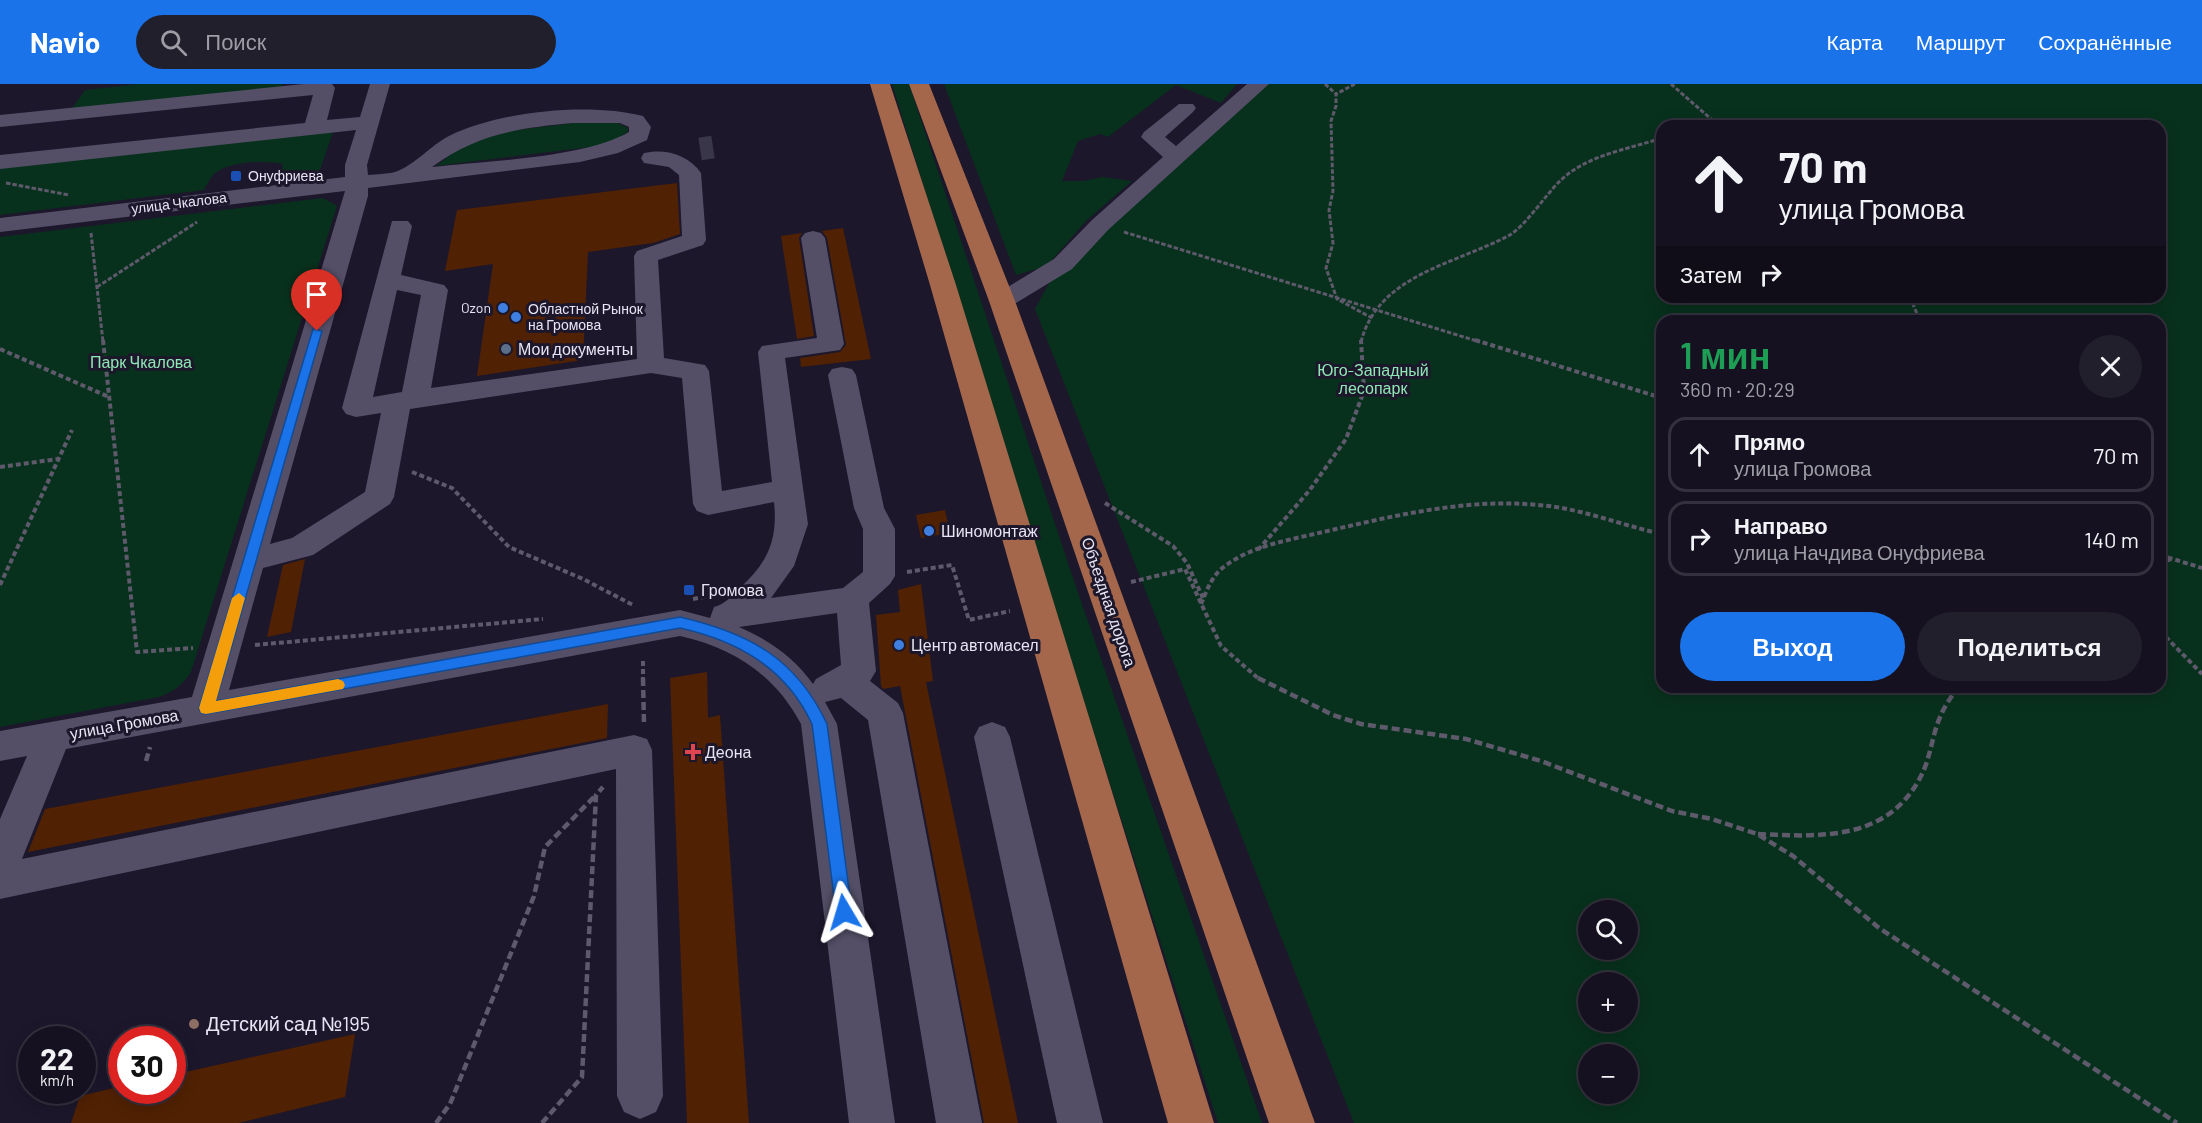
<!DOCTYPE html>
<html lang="ru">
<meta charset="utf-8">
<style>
body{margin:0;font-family:Barlow,sans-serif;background:#221f2d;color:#f1f3f6;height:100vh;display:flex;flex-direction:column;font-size:22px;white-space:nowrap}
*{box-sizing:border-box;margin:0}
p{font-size:20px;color:#9d9da5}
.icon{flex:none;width:33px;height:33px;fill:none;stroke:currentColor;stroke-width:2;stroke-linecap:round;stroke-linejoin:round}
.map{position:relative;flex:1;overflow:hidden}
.details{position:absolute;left:1656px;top:231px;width:510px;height:378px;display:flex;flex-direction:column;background:#151120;border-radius:18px;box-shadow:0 3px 15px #0003,0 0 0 2px #34313e}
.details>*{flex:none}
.top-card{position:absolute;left:1656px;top:36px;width:510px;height:183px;border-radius:18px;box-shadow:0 3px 15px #0003,0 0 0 2px #34313e;background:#151120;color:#f1f3f6;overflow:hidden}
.buttons{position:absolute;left:1578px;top:816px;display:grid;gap:12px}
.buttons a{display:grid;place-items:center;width:60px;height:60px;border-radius:50%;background:#151120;box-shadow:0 3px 15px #0003,0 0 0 2px #34313e;font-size:30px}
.speed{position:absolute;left:18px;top:942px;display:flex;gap:12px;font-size:30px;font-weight:700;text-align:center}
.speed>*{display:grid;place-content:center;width:78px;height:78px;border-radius:50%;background:#151120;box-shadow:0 3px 15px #0003,0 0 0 2px #34313e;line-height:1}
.speed small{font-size:15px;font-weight:400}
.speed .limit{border:9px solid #d22;background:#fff;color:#111}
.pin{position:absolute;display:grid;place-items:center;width:51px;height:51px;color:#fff;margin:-62px -26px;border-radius:50% 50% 50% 0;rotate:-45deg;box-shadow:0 0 6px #0007}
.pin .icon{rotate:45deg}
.me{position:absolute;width:66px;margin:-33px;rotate:353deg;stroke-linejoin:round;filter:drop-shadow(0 0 4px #0008)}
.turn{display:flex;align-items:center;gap:21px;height:126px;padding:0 24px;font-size:27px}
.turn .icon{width:78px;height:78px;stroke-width:2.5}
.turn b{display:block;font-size:42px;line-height:51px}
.then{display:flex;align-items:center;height:57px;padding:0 24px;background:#0003;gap:12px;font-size:22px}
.round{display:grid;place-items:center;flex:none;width:63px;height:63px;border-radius:32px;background:#221f2d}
.head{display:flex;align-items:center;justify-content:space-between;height:102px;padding:0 24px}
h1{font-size:36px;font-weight:600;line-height:45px;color:#1e9e55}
.button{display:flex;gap:12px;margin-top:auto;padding:12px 24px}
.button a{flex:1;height:69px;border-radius:36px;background:#1a73e8;color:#fff;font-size:24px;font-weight:600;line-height:69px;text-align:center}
.button a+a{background:#221f2d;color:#f1f3f6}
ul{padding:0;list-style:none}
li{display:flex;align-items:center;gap:18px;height:75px;margin:0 12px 9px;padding:0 12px;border:3px solid #34313e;border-radius:18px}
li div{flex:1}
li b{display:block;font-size:22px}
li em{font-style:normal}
header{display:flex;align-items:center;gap:36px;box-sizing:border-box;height:84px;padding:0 30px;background:#1a73e8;color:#fff}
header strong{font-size:28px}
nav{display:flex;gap:33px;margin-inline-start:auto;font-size:21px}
.search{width:420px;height:54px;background:#221f2d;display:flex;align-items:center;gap:15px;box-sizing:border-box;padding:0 21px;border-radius:33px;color:#9d9da5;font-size:22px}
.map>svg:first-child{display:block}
.green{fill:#08311d;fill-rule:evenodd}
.building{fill:#512103}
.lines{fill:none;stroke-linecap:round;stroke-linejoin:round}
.minor-tunnel{stroke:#3a3649;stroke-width:23;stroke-dasharray:23 11;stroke-linecap:butt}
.path-far2{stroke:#5e5a6c;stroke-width:3;stroke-dasharray:4.5 2;stroke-linecap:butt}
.path-far1{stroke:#5e5a6c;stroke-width:4;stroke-dasharray:5 3;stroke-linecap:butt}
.path{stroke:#5e5a6c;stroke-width:4.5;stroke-dasharray:8 4;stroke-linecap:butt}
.minor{fill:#544f67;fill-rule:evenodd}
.major{fill:#a4674c;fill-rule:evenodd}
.route{fill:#1a73e8;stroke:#114b97;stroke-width:1.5}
.slow{fill:#f59e0b}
.transit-dot{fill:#1a4fb4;stroke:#1c172b;stroke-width:2}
.shop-dot{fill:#3f7fe0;stroke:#1c172b;stroke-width:2}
.service-dot{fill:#5c6f8a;stroke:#1c172b;stroke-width:2}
.health-dot{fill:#e0444e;stroke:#1c172b;stroke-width:2}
.education-dot{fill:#8d6e63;stroke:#1c172b;stroke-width:2}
.labels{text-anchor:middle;stroke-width:6;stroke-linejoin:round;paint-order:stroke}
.far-poi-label{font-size:14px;fill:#e7e4f3;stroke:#1c172b;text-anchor:start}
.far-street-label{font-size:14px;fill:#e7e4f3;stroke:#1c172b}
.poi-label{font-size:16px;fill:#e7e4f3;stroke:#1c172b;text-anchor:start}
.park-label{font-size:16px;fill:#8fe7b4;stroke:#1c172b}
.street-label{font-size:16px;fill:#e7e4f3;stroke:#1c172b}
.near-poi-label{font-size:20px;fill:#e7e4f3;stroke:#1c172b;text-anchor:start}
</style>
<header>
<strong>Navio</strong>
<div class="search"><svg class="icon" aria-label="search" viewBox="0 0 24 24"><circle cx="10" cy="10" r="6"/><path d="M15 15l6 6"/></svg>Поиск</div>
<nav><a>Карта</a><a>Маршрут</a><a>Сохранённые</a></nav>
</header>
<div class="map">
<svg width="2202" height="1039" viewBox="0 0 2202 1039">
<rect width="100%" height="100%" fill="#1c172b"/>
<path class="green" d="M139,0h144l-1,3 -211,23 14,-20z
M892,0h17l165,497 188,542h-44l-171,-537z
M944,0h293l-16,19 -45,-18 -68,52 -8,-3 -22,7 -16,40h22l18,-4 30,4 -45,39 -36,41 -10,7 -25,7z
M1254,0h948v1039h-848l-319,-814 14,-26 212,-193zM1662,42h498v171h-498zM1662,237h498v366h-498zM1588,826h40v40h-40zM1588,898h40v40h-40zM1588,970h40v40h-40z
M598,36l15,1 15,7v4l-22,13 -170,21 34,-26 14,-6z
M334,45l-16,47 -40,4 5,-16c-18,-4 -54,-3 -69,10 -4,4 -7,11 -10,16l-204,25v-49z
M323,114l14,8 -146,466c-8,13 -18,20 -32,25l-159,30v-490z"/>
<path class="building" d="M677,99l3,51 -27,9 -65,9 -5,108 -106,16 16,-112 -48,7 12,-61z
M843,144l28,131 -70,8 -1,-9 40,-6 6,-7 -19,-107 -5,-7z
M802,149l-3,5 15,98 -17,3 -16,-103z
M945,426l5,23 -29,5 -5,-23z
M305,475l-14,73 -24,5 16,-72z
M921,500l12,97 -7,1 92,441h-34l-84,-437 -17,3 -2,-3 -5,-71 24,-3 -2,-22z
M707,588l1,46 12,-3 29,408h-62l-17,-445z
M608,620l-1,34 -579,114 17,-43z
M355,950l-10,63 -106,26h-168l9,-27 42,-10v4h50v-15z"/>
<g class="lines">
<path class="minor-tunnel" d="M700,65l13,-2"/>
<path class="path-far2" d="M1325,0l11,10
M1355,0l-19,10v12l-5,15 2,70 -4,19 4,33 -7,25 11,31 35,19
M1671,0l48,42
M1699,42l15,-5
M6,99l63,12
M1124,148l356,110
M91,149l12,109
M97,203l100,-65
M1910,213l10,24
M1361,258c17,-67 94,-78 147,-106 18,-10 37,-41 53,-56 26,-25 68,-31 101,-42"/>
<path class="path-far1" d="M103,256l34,312 56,-4
M1475,256l187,58
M0,265l109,48
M0,383l58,-8
M412,388l40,16 57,59 74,32 50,26
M1105,419l68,43 14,17 16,35
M1258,466l51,-59 37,-52 18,-48 -3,-51
M2160,471l42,13
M2160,479l11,-4
M907,488l45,-7 17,55 41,-9
M1131,498l54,-13 36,77 39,34
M0,501l72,-155
M693,515l16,-3
M1201,520c6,-14 11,-29 24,-38 28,-21 65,-26 98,-34 70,-16 143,-34 215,-27 43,3 82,20 124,29
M2160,547l42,43
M255,561l288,-26
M643,577v19"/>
<path class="path" d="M643,594l1,47
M1258,594l75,37 28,9 105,15 75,22 131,50 40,8 45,15 36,22 86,72 298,195
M146,677l4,-14
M1758,750c63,3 130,7 163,-58 10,-19 11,-42 20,-61 4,-10 11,-19 17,-28
M436,1039l14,-19 84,-208 11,-49 51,-52
M542,1039l40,-46 14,-282 7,-8"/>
<path class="minor" d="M304,0h28l3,4 -8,32 33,-3 10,-33h20l-23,81 1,10c8,-1 19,-1 27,-3 19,-6 36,-27 54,-36 51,-25 140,-34 194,-20l8,11 -4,13 -29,13 -38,9 -212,26v8l-98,348 22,-6 73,-46 16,-79 -25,4 -10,-3 -4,-6 50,-187h16l4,5 -11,49 43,10 4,5 -17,98 206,-29 -3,-103 3,-5 45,-15 -3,-61 -10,-8 -25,-4 -3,-5 3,-5c21,-5 45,2 57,20l5,67 -3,5 -45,15 6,98 41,7 4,6 13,120 50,-9 -14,-130 4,-6 55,-8 -16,-100 4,-5 8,-2 8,2 4,5 19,106 -4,6 -55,8 23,166 -14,42 -23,32 72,-10 20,-16v-43l-9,-21 -26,-133 4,-6 10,-2 10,2 4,6 28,133 11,21v47l-5,8 -21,19 7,68 -6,10 28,22 5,10 79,410h-46l-68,-403 -27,-22 -16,4 12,22 58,399h-46l-48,-399c-26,-49 -67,-76 -121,-88l-614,113 -44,110 612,-124 13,4 5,11 11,346 -7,16 -16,7 -16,-7 -7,-16 -1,-327 -616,130v-80l27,-63 -27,5v-30l192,-34 153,-506 -345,41v-14l345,-41v-12l11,-35 -356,39v-14l305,-32 8,-28 -313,32v-12zM573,39h47l9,4v5c-45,26 -143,29 -197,35 45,-33 86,-39 141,-44zM397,206l24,5 -19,97 -29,5zM651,289l31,5 11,126 4,7 11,4 66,-13c4,38 -6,60 -34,86 -8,8 -15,16 -26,19l-4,11 -30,-8 -451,80 34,-122 50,-13 77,-51 4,-7 16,-88zM837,529l4,52 -25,14 -3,5c-19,-27 -44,-44 -74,-57z
M1247,0h22l-161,146 -36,39 -61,37 -9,3 -9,-3 -4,-5 4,-5 61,-37 38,-39 71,-63 -22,-20 3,-5 35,-28h14l3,4 -3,4 -28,25 11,9z
M992,638l13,5 5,10 93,386h-46l-83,-386 5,-10z"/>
<path class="major" d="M870,0h20l66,201 258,838h-46l-238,-838z
M909,0h20l86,217 300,822h-46l-280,-822z"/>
</g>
<path class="route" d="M313,245l9,2 -106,370 464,-84c69,16 116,41 147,107l25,188 -2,5 -6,3 -6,-3 -2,-5 -24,-188c-26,-56 -74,-83 -132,-96l-474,86 -5,-1 -2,-5z"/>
<path class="slow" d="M239,509l6,5 -29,103 122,-22 5,2 2,4 -2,4 -137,25 -5,-1 -2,-5 33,-110z"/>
<g class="transit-dot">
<rect x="230" y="86" width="12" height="12" rx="3"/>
<rect x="683" y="500" width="12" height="12" rx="3"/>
</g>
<g class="shop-dot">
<circle cx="503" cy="224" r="6"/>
<circle cx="516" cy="233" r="6"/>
<circle cx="929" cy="447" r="6"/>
<circle cx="899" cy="561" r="6"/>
</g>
<circle class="service-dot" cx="506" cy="265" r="6"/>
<path class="health-dot" d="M690 659h6v6h6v6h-6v6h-6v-6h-6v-6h6z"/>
<circle class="education-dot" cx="194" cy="940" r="6"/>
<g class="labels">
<g class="far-poi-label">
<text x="248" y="97">Онуфриева</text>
<text x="491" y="229" text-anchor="end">Ozon</text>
<text x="528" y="230">Областной Рынок<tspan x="528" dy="16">на Громова</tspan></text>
</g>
<g class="far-street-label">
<text transform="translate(179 119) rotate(-7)" y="5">улица Чкалова</text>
</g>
<g class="poi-label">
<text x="518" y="271">Мои документы</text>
<text x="941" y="453">Шиномонтаж</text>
<text x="701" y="512">Громова</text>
<text x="911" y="567">Центр автомасел</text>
<text x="705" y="674">Деона</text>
</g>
<g class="park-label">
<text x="141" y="284">Парк Чкалова</text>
<text x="1373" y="292">Юго-Западный<tspan x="1373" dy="18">лесопарк</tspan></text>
</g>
<g class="street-label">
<text transform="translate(1109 518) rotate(71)" y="6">Объездная дорога</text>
<text transform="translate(124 640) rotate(-10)" y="6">улица Громова</text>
</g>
<g class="near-poi-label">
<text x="206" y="947">Детский сад №195</text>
</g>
</g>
</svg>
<div class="buttons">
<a><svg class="icon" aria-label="search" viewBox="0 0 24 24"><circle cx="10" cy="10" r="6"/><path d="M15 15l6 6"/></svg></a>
<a>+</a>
<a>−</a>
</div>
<div class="speed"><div>22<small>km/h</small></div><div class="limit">30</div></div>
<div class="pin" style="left:317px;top:247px;background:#d93025"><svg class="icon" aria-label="arrive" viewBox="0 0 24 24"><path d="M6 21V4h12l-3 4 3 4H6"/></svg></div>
<svg class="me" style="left:844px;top:828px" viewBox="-20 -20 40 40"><path d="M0-17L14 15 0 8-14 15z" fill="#1a73e8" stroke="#fff" stroke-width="4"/></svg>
<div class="top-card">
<div class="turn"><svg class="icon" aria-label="ahead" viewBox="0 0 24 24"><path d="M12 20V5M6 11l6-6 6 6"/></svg><div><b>70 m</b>улица Громова</div></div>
<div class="then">Затем<svg class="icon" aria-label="right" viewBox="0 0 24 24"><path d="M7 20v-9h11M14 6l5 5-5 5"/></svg></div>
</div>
<section class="details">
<div class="head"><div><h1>1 мин</h1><p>360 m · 20:29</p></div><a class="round"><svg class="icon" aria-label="close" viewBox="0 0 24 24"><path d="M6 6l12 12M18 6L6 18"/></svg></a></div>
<ul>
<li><svg class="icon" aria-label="ahead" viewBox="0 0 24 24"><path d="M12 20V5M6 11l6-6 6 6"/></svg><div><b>Прямо</b><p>улица Громова</p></div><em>70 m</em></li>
<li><svg class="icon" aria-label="right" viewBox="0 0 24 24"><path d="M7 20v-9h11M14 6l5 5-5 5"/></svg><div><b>Направо</b><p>улица Начдива Онуфриева</p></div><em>140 m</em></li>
</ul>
<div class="button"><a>Выход</a><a>Поделиться</a></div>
</section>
</div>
